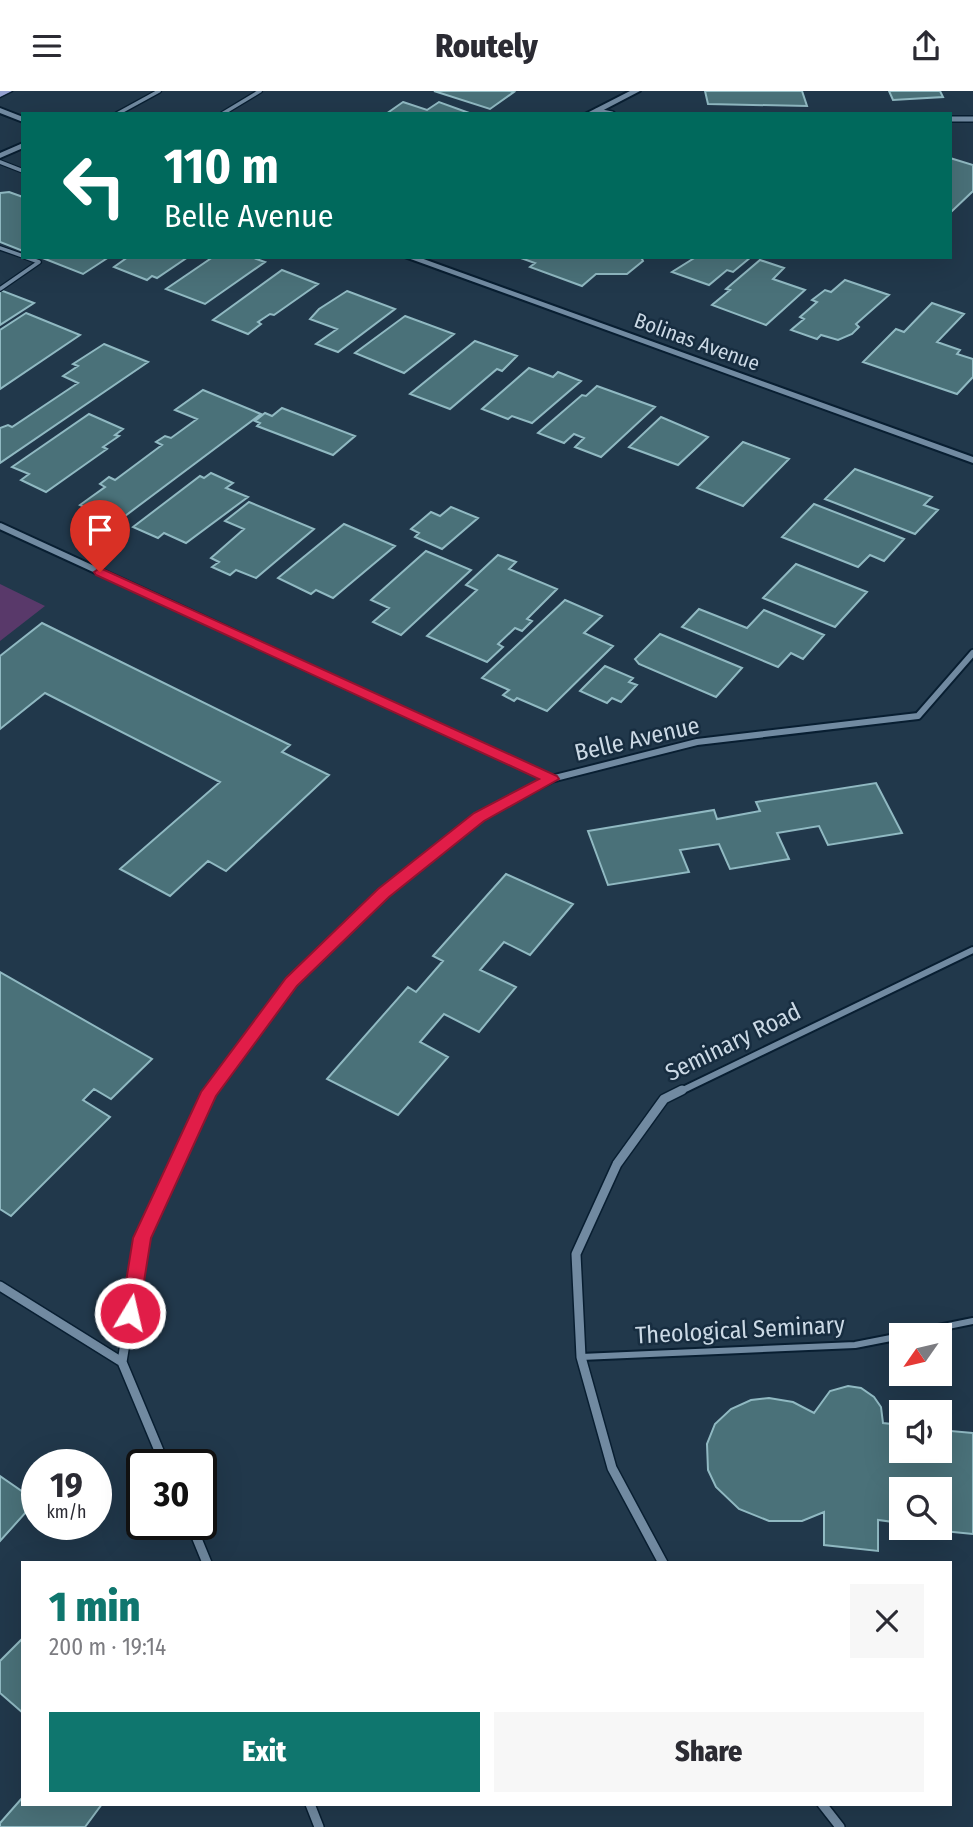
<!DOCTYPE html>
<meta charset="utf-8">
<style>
body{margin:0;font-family:"Fira Sans Condensed",sans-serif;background:#f7f7f7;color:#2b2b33;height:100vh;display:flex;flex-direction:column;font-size:26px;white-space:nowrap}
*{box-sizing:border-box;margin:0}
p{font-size:23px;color:#7c7c81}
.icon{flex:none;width:38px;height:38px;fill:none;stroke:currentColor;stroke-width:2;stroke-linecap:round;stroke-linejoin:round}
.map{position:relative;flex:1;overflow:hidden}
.side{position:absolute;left:21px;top:1470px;width:931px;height:245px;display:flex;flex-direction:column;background:#fff;border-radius:0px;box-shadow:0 7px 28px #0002}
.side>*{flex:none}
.hud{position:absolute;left:21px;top:21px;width:931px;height:147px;border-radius:0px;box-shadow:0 7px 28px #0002;background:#00695c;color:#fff;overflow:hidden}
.needle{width:46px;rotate:236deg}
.tools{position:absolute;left:889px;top:1232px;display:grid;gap:14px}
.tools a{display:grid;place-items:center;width:63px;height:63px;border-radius:0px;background:#fff;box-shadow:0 7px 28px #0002;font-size:35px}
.speed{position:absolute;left:21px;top:1358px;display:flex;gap:14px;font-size:35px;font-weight:700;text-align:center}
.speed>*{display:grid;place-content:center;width:91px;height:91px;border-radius:50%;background:#fff;box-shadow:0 7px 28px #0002;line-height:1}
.speed small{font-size:18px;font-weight:400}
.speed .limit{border:4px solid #111;border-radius:10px;background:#fff;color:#111}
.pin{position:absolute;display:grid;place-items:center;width:60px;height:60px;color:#fff;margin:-72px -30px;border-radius:50% 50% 50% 0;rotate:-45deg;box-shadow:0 0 7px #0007}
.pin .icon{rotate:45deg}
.me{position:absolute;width:77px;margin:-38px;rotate:9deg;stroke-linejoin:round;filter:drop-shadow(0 0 5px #0008)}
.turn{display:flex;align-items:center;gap:24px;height:147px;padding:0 28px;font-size:32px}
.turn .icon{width:91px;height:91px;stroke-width:2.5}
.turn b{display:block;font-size:49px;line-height:60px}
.round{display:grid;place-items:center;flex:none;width:74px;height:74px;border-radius:0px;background:#f7f7f7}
.summary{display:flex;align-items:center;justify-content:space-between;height:119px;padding:0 28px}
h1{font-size:42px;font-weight:800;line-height:52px;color:#0f766e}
.button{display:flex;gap:14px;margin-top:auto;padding:14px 28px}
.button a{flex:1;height:80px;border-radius:0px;background:#0f766e;color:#fff;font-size:28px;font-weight:800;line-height:80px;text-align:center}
.button a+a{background:#f7f7f7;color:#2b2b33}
header{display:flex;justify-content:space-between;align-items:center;height:91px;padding:0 28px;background:#fff;font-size:32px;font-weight:800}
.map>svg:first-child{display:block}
.green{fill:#59396a}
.building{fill:#4a7179;stroke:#90b9c2;stroke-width:2}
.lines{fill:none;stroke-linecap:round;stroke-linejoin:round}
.service-far1-casing{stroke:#081e31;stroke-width:6}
.service-casing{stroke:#081e31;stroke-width:10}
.minor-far2-casing{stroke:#081e31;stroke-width:8}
.minor-far1-casing{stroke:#081e31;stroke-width:10}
.minor-casing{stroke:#081e31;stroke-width:12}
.tertiary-casing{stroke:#081e31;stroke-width:4}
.primary-casing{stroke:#081e31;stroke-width:3}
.service-far1{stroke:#718aa1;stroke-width:3.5}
.service{stroke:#718aa1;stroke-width:6}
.minor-far2{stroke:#718aa1;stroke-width:5}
.minor-far1{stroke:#718aa1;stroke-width:6}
.minor{stroke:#718aa1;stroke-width:9}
.tertiary{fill:#718aa1;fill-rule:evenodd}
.primary{fill:#94a1d0;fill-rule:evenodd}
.route{fill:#e11d48;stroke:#92132f;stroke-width:2}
.labels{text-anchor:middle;stroke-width:5;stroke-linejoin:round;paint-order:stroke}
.far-street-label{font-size:21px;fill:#cbd9e5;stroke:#172d40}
.street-label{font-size:24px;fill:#cbd9e5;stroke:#172d40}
</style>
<header><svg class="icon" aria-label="menu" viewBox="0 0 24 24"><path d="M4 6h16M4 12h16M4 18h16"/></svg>Routely<svg class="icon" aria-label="share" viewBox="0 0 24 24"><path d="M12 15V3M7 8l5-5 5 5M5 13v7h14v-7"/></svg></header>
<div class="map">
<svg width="973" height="1736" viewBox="0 0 973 1736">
<rect width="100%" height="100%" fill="#21384b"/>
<path class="green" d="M0,493l45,22 -45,35z"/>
<path class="building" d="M434,0h76l4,1 -24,17z
M705,0h97l5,15 -99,-2z
M889,0h51l3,6 -50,3z
M403,11l24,8 12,-8 33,12h-86z
M950,67l23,7v26l-23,22z
M9,101l14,5v54l-23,-9v-49z
M40,166h69l-26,17z
M128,166h60l-31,21 -5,-2 -5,4 -33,-13z
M213,166h38l14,5 -60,42 -39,-15z
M518,166h123l2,4 -16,13h-31l-14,12 -52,-19 5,-4z
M696,166h55l-18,15 -6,-2 -18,15 -37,-13z
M760,169l24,8 -11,11 32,11 -39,35 -54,-20 18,-15 -4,-1z
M282,179l36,14 -44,31 -4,-1 -12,8 3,2 -13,10 -35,-14z
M845,189l44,15 -33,29 3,3 -7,7 -14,6 -17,-5 -4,4 -26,-9 13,-11 -4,-2 17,-15 -5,-2 13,-10 6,2z
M0,199l34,13 -34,22z
M347,200l48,18 -57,43 -22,-8 21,-15 -27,-10 9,-10z
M932,212l32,11 -27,28 23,8 -3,4 16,5v18l-16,17 -94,-32 33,-33 8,3z
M26,222l54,22 -80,54v-59z
M405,225l49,18 -50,39 -49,-20z
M475,250l42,15 -15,15 -5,-2 -47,40 -40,-15z
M104,253l44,18 -148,101v-35l8,-3 4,2 66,-44 -15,-7 15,-10 -5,-2z
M529,277l24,9 5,-5 23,9 -49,42 -20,-7 -4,3 -26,-10z
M597,295l58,21 -54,50 -26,-10 9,-9 -10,-4 -10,9 -26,-10 44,-38 4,1z
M203,299l58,24 -144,108 -37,-17 25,-18 -5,-3 9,-7 6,3 47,-35 -6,-3 9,-6 6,2 26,-19 -22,-9z
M282,317l73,28 -22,19 -76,-29 3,-3 -5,-2 10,-8 7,3z
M89,323l34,15 -8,6 4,1 -16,11 4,2 -61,43 -25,-12 8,-6 -17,-7z
M661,326l47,20 -30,28 -49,-18z
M743,351l46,17 -46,47 -46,-18z
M855,378l77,28 -8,8 14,5 -23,24 -90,-35z
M211,382l22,10 -7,5 22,9 -62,46 -22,-10 -6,5 -25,-11 67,-51 4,2z
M249,411l65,27 -58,49 -20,-8 -6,5 -18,-8 7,-5 -8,-4 33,-29 -19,-8z
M814,413l90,35 -20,22 -14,-6 -12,12 -76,-30z
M451,416l27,11 -36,31 -27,-12 4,-4 -8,-4 20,-17 9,4z
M344,433l51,22 -62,52 -17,-8 -5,4 -33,-16z
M426,460l45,19 -70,65 -28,-13 16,-14 -18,-8z
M498,464l18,7 -7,7 48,20 -30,30 5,2 -10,10 -7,-3 -17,16 5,3 -16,15 -60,-26 50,-46 -11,-5z
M796,473l71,28 -32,35 -72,-29z
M565,509l37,16 -18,17 29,13 -66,65 -30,-13 -3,3 -11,-6 6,-5 -27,-12z
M699,518l48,19 17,-18 60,25 -21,24 -12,-6 -13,14 -96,-40z
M42,532l248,122 -8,7 47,23 -103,96 -18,-10 -38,35 -50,-27 100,-87 -175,-89 -45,36v-73z
M660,543l82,34 -26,29 -77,-33 -4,-5z
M605,575l28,12 -4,4 8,3 -16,17 -9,-4 -5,5 -27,-12z
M876,692l26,50 -74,12 -9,-19 -42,7 12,26 -59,10 -11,-25 -39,6 9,22 -81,13 -20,-54 126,-21 3,9 43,-8 -4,-9z
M506,783l67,30 -43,51 -26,-13 -24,28 36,17 -37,45 -35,-18 -24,28 28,15 -50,58 -71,-36 81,-92 8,5 27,-31 -10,-5z
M0,881l152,87 -41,40 -17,-10 -11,11 27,17 -99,99 -11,-7z
M848,1295l13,2 13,9 7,10 2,16 18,2v26h39v-21l33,3v101l-60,-6h27v-39h-39v34l-23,-3v31l-54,-6v-33l-22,9h-33l-30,-12 -23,-22 -8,-17 -1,-26 8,-20 16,-15 20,-9 18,-2 24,4 21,11 16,-22z
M0,1385l36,25 -36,40z
M23,1547v75l-23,-20v-32z
M23,1706v7h79l-17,23h-85v-4z"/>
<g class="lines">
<g class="service-far1-casing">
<path id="service-far1" d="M117,23l42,-23
M222,23l38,-23
M0,71l23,9
M0,157l23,8
M0,198l39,-27 -14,-5"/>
</g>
<g class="service-casing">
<path id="service" d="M904,1244l69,-14
M581,1266l274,-12 46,-9"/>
</g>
<g class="minor-far2-casing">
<path id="minor-far2" d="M597,20l15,3
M950,28h23"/>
</g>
<g class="minor-far1-casing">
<path id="minor-far1" d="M0,435l551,253 146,-37 221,-26 55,-63
M209,1001l83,-110 92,-89 95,-76 72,-38
M679,1001l294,-142"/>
</g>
<g class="minor-casing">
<path id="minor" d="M0,1195l122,76 43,103
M122,1271l20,-124 68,-148
M191,1433l16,39
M663,1472l-51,-95 -31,-111 -5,-103 41,-90 47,-65 18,-9
M310,1713l9,23
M822,1713l18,23"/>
</g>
<g class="tertiary-casing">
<path id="tertiary" d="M630,0h10l-44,23h-11z
M0,17l23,9v5l-23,-9z
M23,52v5l-23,10v-5z
M405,166h13l555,200v6z"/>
</g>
<g class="primary-casing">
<path id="primary" d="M0,0h12l-12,6z"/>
</g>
<use href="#service-far1" class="service-far1"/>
<use href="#service" class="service"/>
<use href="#minor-far2" class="minor-far2"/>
<use href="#minor-far1" class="minor-far1"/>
<use href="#minor" class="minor"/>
<use href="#tertiary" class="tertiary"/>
<use href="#primary" class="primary"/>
</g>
<path class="route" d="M100,477l457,208 2,3 -75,42 -95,76 -92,89 -81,110 -65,142 -12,75 -2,5 -7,3 -6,-3 -3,-5 12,-75 68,-146 85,-114 92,-89 96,-76 65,-34 -443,-204 -2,-3z"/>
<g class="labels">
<g class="far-street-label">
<text transform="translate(697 251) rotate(20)" y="7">Bolinas Avenue</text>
</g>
<g class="street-label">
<text transform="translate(637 648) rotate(-13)" y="8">Belle Avenue</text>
<text transform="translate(733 951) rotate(-26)" y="8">Seminary Road</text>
<text transform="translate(740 1239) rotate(-3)" y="8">Theological Seminary</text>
</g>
</g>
</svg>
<div class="tools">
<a><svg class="needle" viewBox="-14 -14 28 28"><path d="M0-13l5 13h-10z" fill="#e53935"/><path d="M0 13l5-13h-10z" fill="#7c7c81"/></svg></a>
<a><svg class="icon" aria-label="sound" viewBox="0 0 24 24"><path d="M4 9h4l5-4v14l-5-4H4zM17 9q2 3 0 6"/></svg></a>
<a><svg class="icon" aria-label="search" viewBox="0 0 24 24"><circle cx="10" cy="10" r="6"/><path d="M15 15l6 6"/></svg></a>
</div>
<div class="speed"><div>19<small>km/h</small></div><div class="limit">30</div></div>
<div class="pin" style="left:100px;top:481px;background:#d93025"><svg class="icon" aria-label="arrive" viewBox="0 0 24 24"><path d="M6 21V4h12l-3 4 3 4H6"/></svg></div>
<svg class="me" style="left:130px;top:1222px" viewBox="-20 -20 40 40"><circle r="17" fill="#e11d48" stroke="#fff" stroke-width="3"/><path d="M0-11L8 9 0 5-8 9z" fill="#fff"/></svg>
<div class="hud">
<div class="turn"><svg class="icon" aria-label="left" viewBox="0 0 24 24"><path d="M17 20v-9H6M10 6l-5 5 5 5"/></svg><div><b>110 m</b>Belle Avenue</div></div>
</div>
<section class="side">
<div class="summary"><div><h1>1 min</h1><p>200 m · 19:14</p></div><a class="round"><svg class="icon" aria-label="close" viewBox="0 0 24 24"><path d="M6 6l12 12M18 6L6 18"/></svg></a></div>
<div class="button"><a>Exit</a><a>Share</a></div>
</section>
</div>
